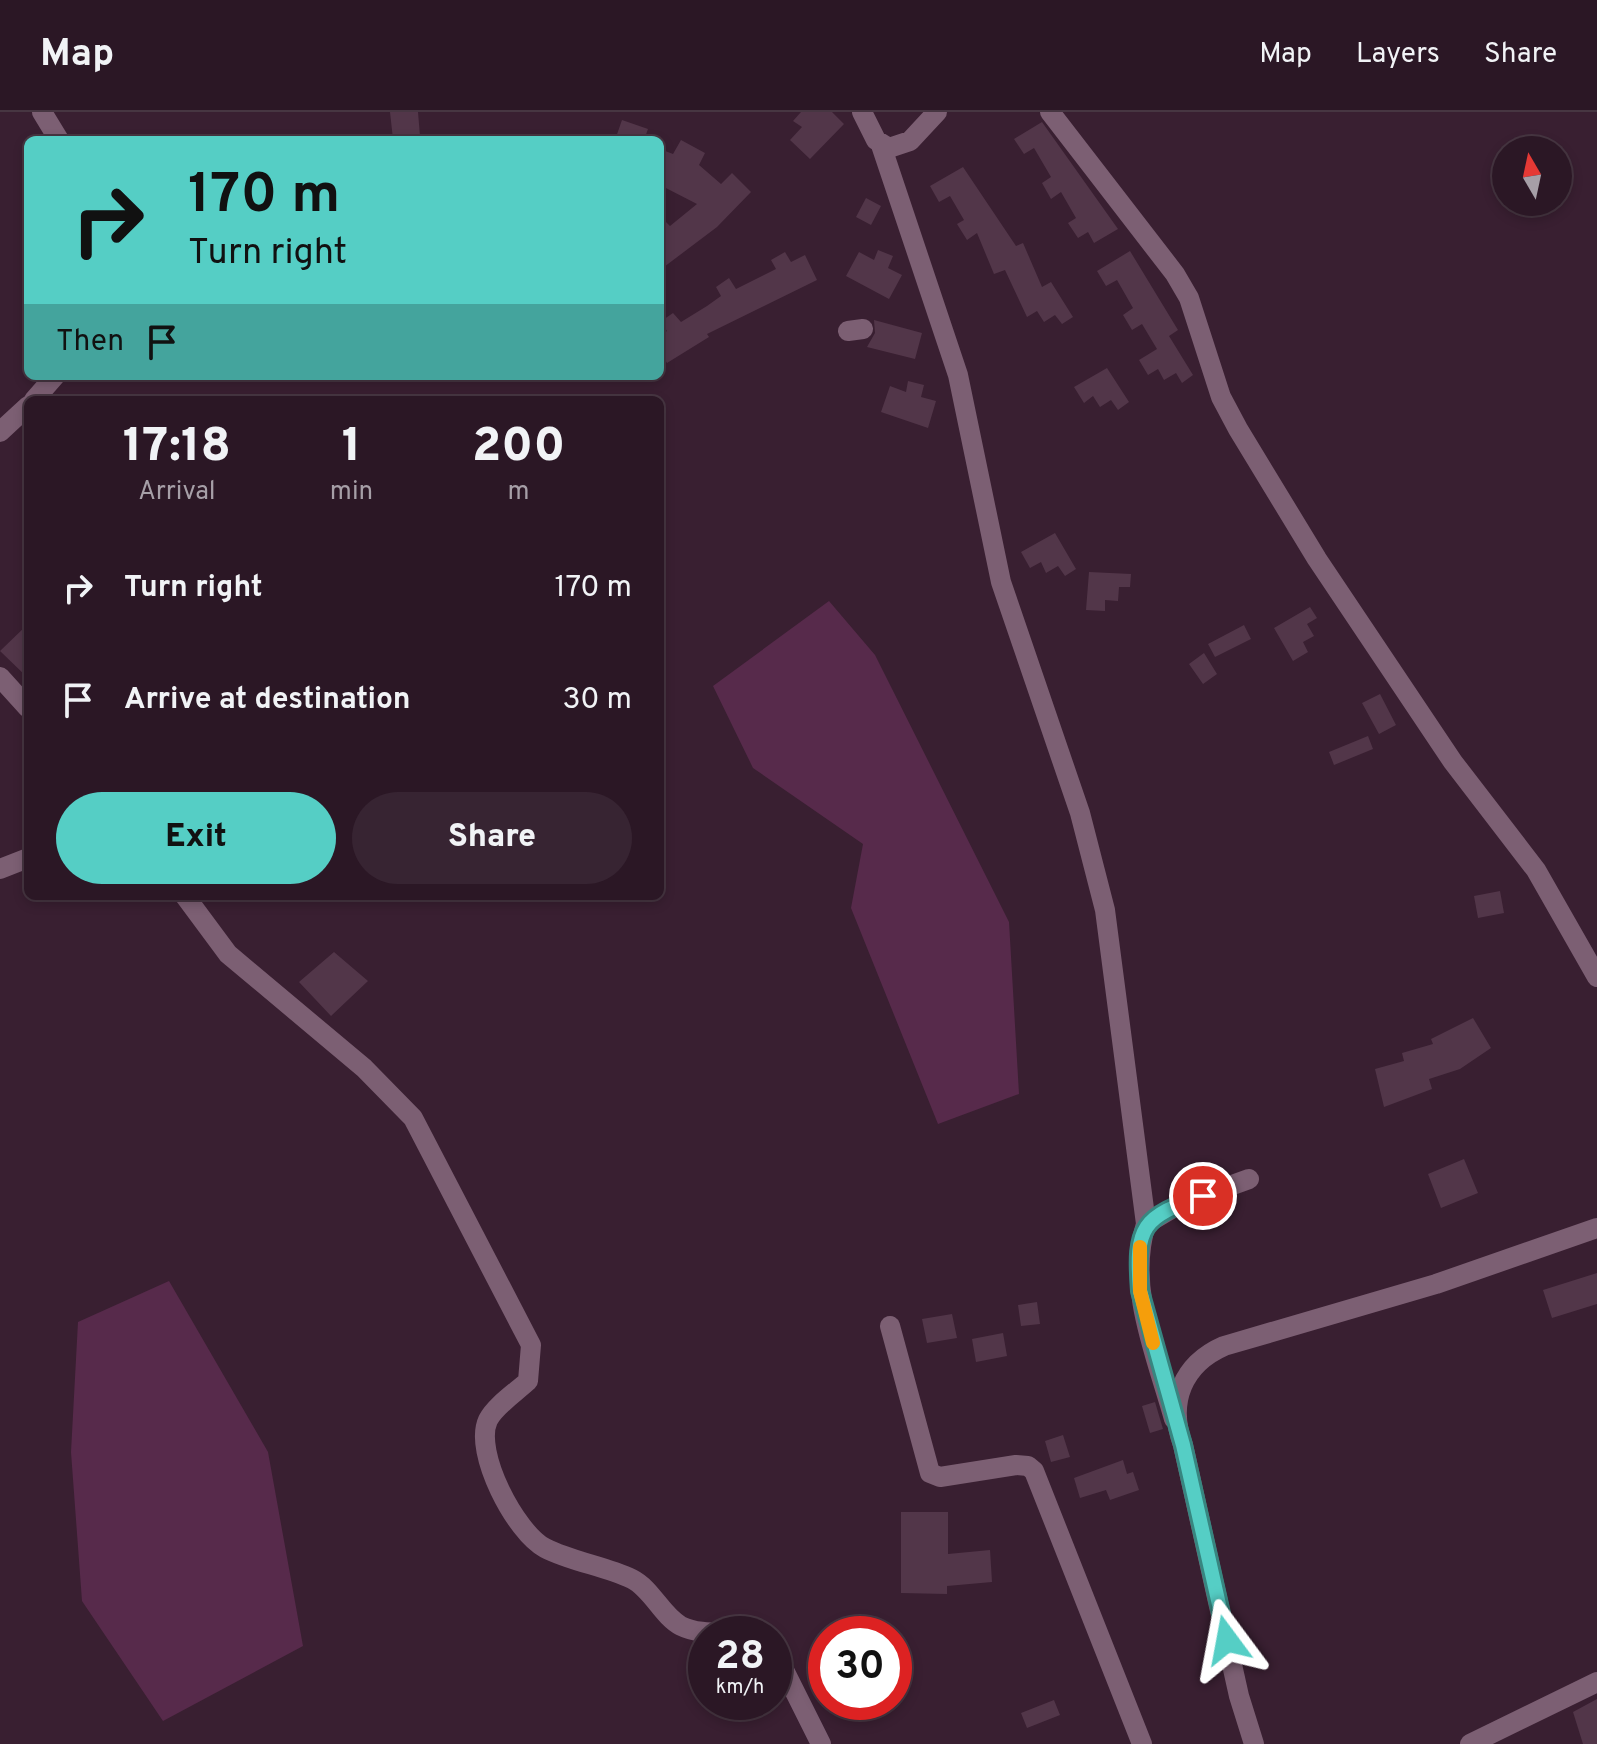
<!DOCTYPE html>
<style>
body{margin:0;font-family:Overpass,sans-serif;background:#372432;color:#f1f3f6;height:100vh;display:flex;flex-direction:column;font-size:30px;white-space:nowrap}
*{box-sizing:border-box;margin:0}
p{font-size:26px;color:#a69fa7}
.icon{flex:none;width:44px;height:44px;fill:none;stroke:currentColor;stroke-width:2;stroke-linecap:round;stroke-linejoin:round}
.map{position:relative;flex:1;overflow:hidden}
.details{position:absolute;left:24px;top:284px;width:640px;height:504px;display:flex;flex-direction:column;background:#2b1725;border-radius:12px;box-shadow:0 4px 12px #0003,0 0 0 2px #473642}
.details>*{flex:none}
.top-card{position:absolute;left:24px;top:24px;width:640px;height:244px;border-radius:12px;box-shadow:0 4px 12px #0003,0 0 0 2px #473642;background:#55cec5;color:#111;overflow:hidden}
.needle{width:52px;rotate:351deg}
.controls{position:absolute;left:1492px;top:24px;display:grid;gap:16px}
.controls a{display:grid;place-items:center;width:80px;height:80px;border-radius:50%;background:#2b1725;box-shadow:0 4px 12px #0003,0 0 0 2px #473642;font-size:40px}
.speed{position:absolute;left:688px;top:1504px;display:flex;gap:16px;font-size:40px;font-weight:700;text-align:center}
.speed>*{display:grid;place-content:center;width:104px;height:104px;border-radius:50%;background:#2b1725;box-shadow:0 4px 12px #0003,0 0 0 2px #473642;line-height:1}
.speed small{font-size:20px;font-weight:400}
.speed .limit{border:12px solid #d22;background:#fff;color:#111}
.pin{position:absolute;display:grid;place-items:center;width:68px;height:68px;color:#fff;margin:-34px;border:4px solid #fff;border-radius:50%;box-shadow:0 2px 8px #0007}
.me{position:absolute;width:88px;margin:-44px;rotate:347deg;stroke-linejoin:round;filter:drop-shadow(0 0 6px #0008)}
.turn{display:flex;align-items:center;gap:28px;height:168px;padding:0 32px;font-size:36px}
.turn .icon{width:104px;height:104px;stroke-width:2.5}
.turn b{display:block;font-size:56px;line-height:68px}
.then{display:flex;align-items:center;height:76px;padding:0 32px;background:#0003;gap:16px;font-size:30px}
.eta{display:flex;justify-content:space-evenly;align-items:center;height:136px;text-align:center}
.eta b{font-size:48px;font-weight:800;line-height:56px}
.button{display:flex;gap:16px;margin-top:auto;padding:16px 32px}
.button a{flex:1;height:92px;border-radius:48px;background:#55cec5;color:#111;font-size:32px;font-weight:800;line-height:92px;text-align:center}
.button a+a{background:#372432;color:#f1f3f6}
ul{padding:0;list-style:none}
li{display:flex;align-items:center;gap:24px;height:112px;padding:0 32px}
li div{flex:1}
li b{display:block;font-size:30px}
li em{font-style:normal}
header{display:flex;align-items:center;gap:48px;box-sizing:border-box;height:112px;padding:0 40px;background:#2b1725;border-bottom:2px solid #473642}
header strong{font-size:38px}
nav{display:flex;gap:44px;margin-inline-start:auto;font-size:28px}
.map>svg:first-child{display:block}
.green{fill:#572a4b}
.building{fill:#523649}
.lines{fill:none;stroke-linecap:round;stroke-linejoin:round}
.minor{stroke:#7c5f73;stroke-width:20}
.route-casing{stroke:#378680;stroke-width:20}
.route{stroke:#55cec5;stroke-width:14}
.slow{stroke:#f59e0b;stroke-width:14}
</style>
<header>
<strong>Map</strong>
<nav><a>Map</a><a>Layers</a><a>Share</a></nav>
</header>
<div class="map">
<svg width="1597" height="1632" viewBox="0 0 1597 1632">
<rect width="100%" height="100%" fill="#391f31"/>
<path class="green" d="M829,489l46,54 134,267 10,172 -81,30 -87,-216 12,-64 -110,-76 -40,-82z
M169,1169l99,171 35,194 -140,75 -81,-120 -11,-149 7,-130z"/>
<path class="building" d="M390,0h28l2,24 -27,3z
M801,0h31l12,12 -34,35 -20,-19 12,-13 -9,-6z
M622,8l26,9 -4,11h-29z
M1042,10l76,107 -24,14 -6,-11 -10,6 -10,-15 8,-5 -15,-26 -10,7 -9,-16 9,-6 -17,-29 -10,6 -10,-15z
M681,28l24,13 -6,12 22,19 11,-11 19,19 -34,35 -57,43v-54l10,10 27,-22 -37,-19 6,-17 -6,-2v-17l13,5z
M963,55l53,79 7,-3 19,44 9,-5 22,35 -11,7 -7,-9 -11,7 -7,-11 -10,6 -22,-47 -11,4 -17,-41 -10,7 -10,-16 7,-4 -14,-24 -11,6 -9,-16z
M866,86l15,8 -10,19 -15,-8z
M878,138l15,6 -5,12 14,7 -13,24 -43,-23 13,-24 15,8z
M1130,139l48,79 -9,6 24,39 -11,8 -6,-10 -12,7 -6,-11 -10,6 -9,-15 18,-11 -15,-25 -10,6 -9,-15 10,-7 -16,-28 -11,6 -9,-15z
M785,140l6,10 14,-7 12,25 -110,54 2,3 -42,26 -7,-11v-17l7,-4 -7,-9 13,-9 8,9 26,-16 14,-10 -5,-9 13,-9 7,11 40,-20 -5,-9z
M874,208l48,13 -7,26 -48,-12 8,-14z
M1107,256l22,34 -11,8 -7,-10 -11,7 -7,-11 -9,7 -10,-16z
M908,269l16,4 -3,12 15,4 -8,27 -47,-16 9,-26 16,6z
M1055,421l21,36 -11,7 -7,-10 -12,7 -5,-11 -11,6 -9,-16z
M1089,460l42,2 -1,13h-11l-1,14 -13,-1v11l-19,-1z
M1310,495l7,11 -10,6 7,12 -11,6 5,10 -15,9 -19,-33z
M28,512v54l-28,-27z
M1244,513l7,14 -36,18 -7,-13z
M1204,541l13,21 -14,10 -14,-20z
M1380,582l16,31 -17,9 -17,-31z
M1368,624l5,13 -39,16 -5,-13z
M1500,779l4,22 -26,5 -4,-22z
M334,840l34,29 -37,35 -32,-34z
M1473,906l18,30 -31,21 -31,10 3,10 -48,18 -9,-38 29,-8 -2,-8 31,-9 -2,-5z
M1464,1047l14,34 -37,15 -13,-34z
M1597,1161v31l-45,14 -9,-28z
M1037,1190l3,22 -19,2 -3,-21z
M952,1202l5,24 -30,5 -5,-24z
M1003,1221l4,23 -31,6 -4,-23z
M1155,1290l8,27 -13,4 -8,-27z
M1063,1323l7,22 -19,5 -6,-21z
M1123,1348l4,14 6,-2 6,18 -29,10 -4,-10 -26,8 -6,-20z
M901,1400h47v42l42,-4 2,32 -45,4v8l-46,-1z
M1597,1587v45h-14l-10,-32z
M1054,1588l6,15 -33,13 -6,-15z"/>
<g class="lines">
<path class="minor" d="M42,0l17,28
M862,0l14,28 13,8 21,-7 27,-29
M1050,0l125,162 14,24 32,99 17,32 79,130 136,203 83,108 61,107
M881,33l77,230 43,207 79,231 25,97 41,314
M848,219l15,-2
M34,288l21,-24
M0,320l28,-26
M0,565l28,31
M0,757l28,-11
M185,784l43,58 136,114 49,50 118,227 -3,36c-12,11 -33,25 -40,39 -15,32 28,113 57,128 27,14 60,18 87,31 20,10 30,37 49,47 18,9 42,6 61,8
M890,1214l40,147 10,4 76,-12 12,1 6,5 108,273
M1174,1307c-17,-62 -48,-131 -28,-195l34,-20 69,-25
M774,1538l47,94
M1254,1632l-15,-48 -56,-251c-16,-43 0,-81 41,-99l212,-62 161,-56
M1470,1632l127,-62"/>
</g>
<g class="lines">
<g class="route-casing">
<path id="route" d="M1203,1084c-61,21 -68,30 -63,95l43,154 44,195"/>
</g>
<use href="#route" class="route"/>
<path class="slow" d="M1140,1135v44l13,52"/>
</g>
</svg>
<div class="controls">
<a><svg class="needle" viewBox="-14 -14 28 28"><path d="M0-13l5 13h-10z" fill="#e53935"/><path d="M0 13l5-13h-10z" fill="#a69fa7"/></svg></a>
</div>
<div class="speed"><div>28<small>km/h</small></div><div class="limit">30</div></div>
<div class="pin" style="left:1203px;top:1084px;background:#d93025"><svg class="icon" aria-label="arrive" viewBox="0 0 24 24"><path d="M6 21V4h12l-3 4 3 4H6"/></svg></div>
<svg class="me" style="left:1227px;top:1528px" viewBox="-20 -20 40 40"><path d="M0-17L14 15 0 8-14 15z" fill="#55cec5" stroke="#fff" stroke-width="4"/></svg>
<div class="top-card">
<div class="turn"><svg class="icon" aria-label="right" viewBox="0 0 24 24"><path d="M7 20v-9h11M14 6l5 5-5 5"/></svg><div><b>170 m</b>Turn right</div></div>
<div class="then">Then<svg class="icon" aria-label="arrive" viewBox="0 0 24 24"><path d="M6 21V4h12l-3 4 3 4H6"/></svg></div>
</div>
<section class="details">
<div class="eta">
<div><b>17:18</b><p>Arrival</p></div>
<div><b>1</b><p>min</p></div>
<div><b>200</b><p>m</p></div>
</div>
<ul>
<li><svg class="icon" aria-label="right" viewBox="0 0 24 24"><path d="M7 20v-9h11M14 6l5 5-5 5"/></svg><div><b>Turn right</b></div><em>170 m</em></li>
<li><svg class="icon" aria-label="arrive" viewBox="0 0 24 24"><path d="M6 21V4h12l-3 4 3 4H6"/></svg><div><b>Arrive at destination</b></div><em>30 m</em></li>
</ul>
<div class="button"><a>Exit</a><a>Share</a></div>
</section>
</div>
